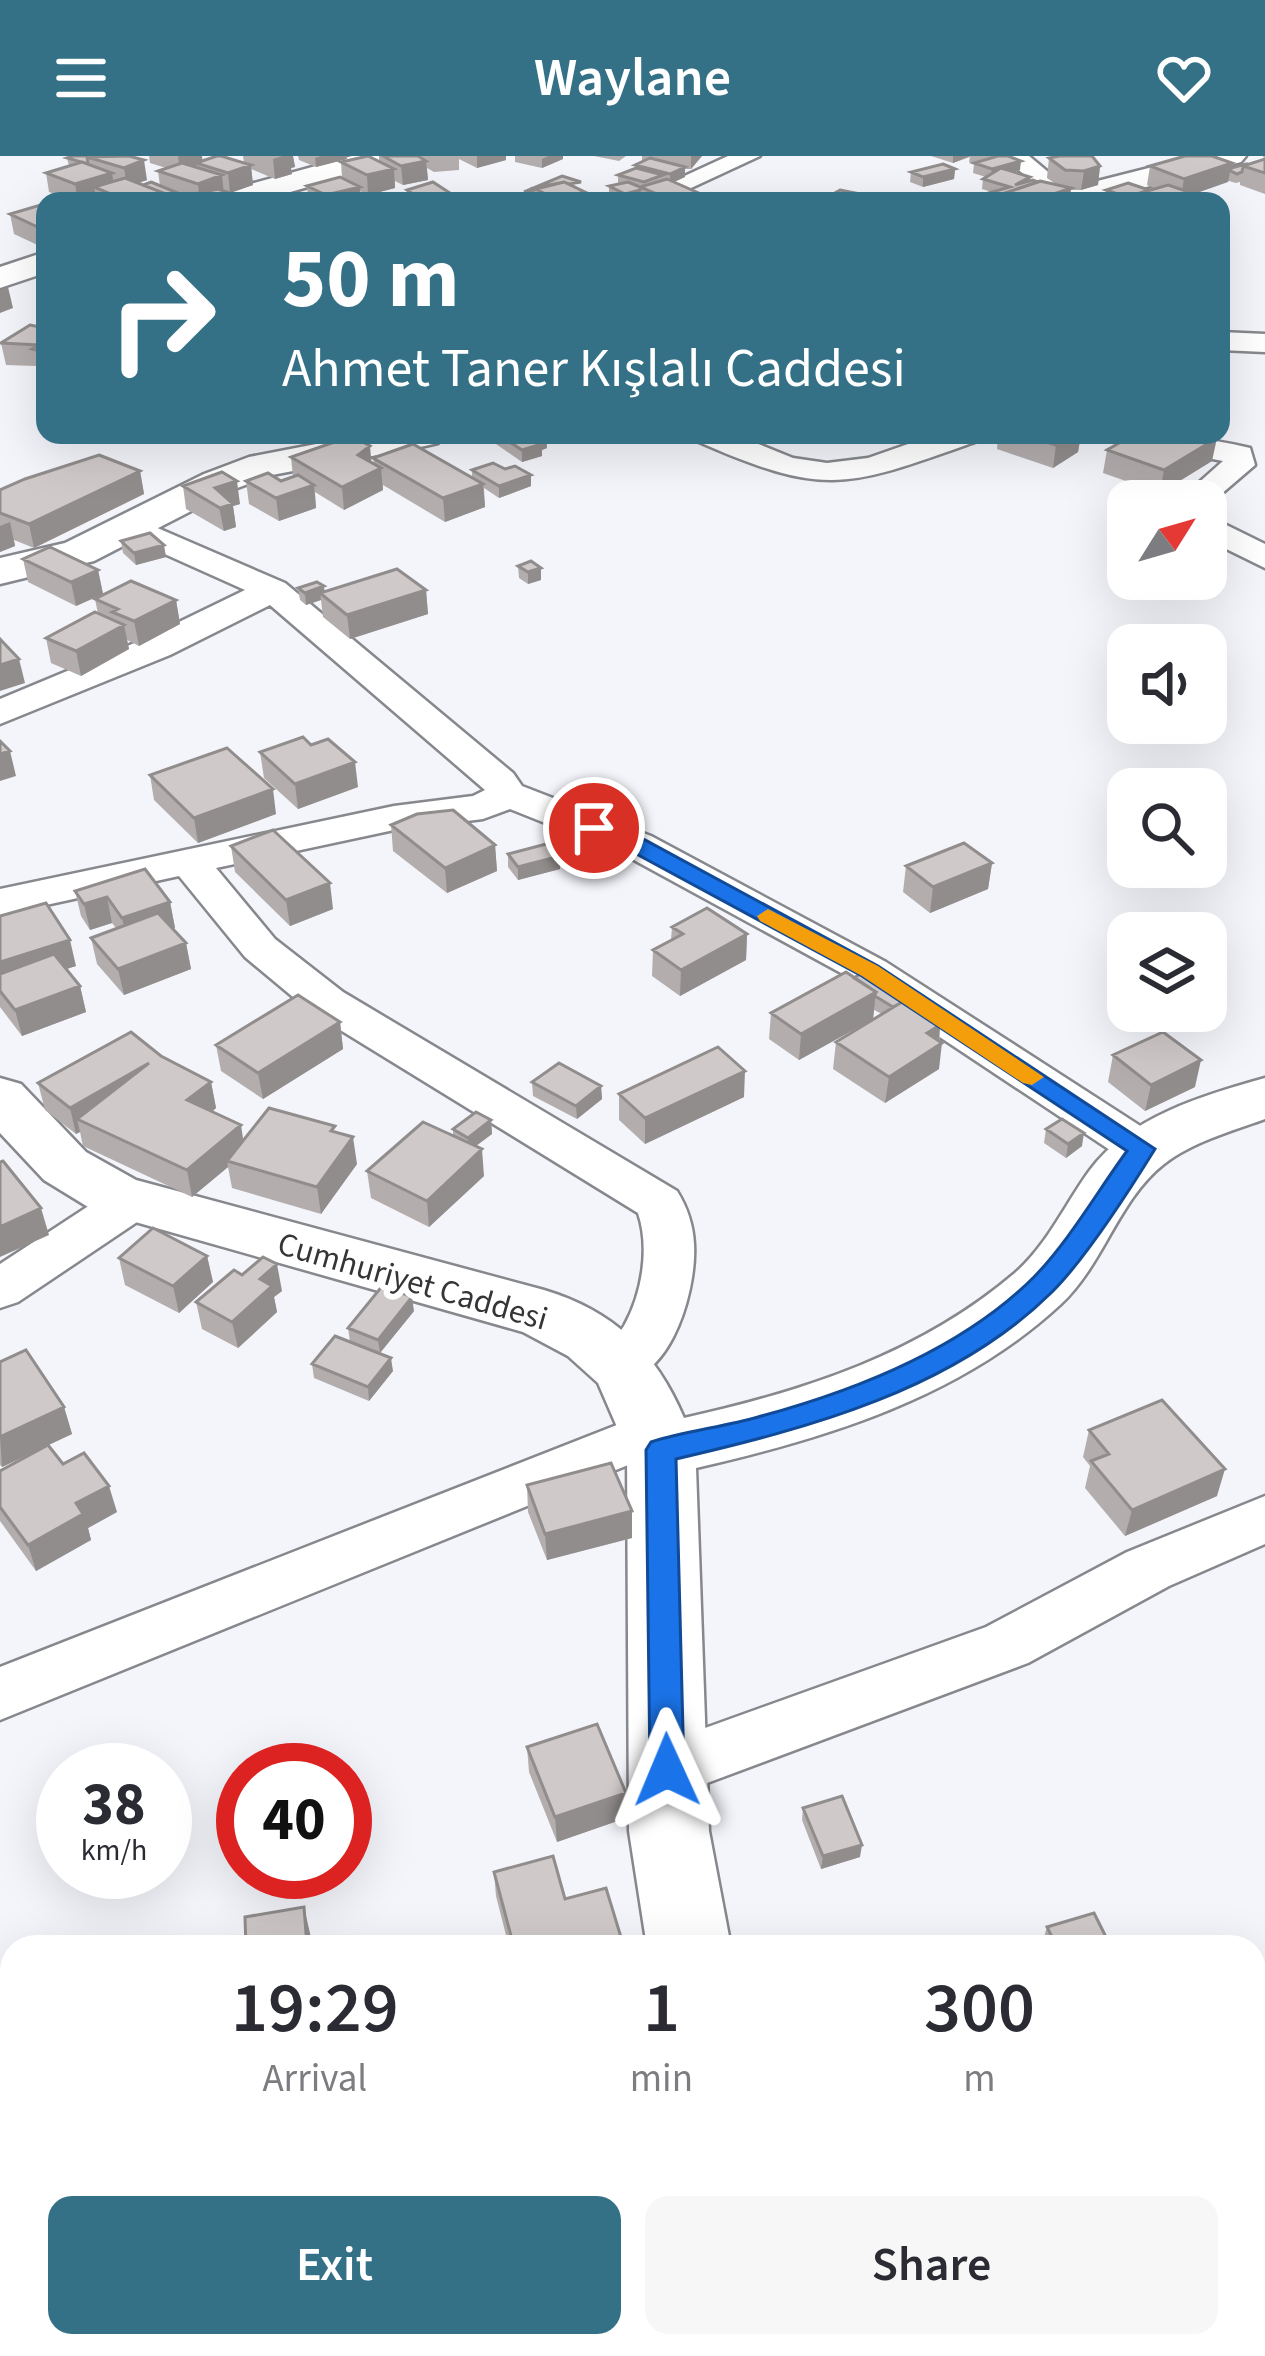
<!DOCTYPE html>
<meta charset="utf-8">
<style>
body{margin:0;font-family:"Source Sans 3",sans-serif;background:#f7f7f7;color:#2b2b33;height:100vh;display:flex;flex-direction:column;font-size:45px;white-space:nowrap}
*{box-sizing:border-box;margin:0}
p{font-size:39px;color:#7c7c81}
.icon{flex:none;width:66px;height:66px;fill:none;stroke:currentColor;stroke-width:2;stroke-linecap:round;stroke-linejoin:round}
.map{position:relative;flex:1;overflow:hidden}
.side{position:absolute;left:0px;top:1779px;width:1266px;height:423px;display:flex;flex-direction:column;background:#fff;border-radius:36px 36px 0 0;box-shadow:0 12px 48px #0002}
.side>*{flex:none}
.hud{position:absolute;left:36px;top:36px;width:1194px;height:252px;border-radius:24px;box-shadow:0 12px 48px #0002;background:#347187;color:#fff;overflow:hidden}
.needle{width:78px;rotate:53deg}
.controls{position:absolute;left:1107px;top:324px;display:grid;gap:24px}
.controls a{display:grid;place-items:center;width:120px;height:120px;border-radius:24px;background:#fff;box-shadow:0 12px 48px #0002;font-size:60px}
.speed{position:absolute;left:36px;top:1587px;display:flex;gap:24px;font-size:60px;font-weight:700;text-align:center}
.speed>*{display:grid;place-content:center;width:156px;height:156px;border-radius:50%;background:#fff;box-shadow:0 12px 48px #0002;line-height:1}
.speed small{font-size:30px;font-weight:400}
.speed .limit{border:18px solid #d22;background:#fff;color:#111}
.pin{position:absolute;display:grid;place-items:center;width:102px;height:102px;color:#fff;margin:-51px;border:6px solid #fff;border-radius:50%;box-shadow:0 3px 12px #0007}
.me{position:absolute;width:132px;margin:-66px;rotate:359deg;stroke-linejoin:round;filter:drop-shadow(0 0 9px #0008)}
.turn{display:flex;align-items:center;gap:42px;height:252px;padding:0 48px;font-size:54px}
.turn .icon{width:156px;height:156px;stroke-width:2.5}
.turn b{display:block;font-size:84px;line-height:102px}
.eta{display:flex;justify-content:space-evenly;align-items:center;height:204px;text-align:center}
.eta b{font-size:72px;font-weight:600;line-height:84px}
.cta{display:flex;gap:24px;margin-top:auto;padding:24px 48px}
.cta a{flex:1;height:138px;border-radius:24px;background:#347187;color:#fff;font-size:48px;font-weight:600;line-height:138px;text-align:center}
.cta a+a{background:#f7f7f7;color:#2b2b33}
header{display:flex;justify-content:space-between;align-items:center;height:156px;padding:0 48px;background:#347187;color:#fff;font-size:54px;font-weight:600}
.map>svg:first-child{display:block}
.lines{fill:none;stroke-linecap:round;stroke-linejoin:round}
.minor-casing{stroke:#86888d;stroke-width:5}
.tertiary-casing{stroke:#86888d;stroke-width:5}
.minor{fill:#fff;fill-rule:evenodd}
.tertiary{fill:#fff;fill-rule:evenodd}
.wall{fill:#b3adae}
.shaded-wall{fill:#928d8d}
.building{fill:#d0c9ca;stroke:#928d8d;stroke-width:3}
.route{fill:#1a73e8;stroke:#114b97;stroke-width:3}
.slow{fill:#f59e0b}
.labels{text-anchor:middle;stroke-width:12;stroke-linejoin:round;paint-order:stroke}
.street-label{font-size:33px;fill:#353538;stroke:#fff}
</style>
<header><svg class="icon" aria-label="menu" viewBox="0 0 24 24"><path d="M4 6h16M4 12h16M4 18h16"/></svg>Waylane<svg class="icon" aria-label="heart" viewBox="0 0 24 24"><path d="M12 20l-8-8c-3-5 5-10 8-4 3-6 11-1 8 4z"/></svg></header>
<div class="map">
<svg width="1265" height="2200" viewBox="0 0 1265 2200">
<rect width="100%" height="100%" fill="#f3f5fb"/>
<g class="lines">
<g class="minor-casing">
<path id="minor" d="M728,0h32l-97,45h-33z
M1002,0h27l54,45h-27z
M1221,176l44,2v18l-44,-2z
M695,279h41l57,23 34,5 41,-5 66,-23h45l-4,7c-128,45 -148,56 -276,0z
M1119,279c45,0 87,2 131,13l5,17 -49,42v-6h-28l45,-40 -100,-19z
M1206,359l59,29v24l-59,-29z
M132,361l153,66 228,190 9,13 129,50 235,126 273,176 7,11 -7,11 -17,5 -17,-5 -271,-180 -231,-126 -113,-45 -27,10 -89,11 -178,38 59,71 68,53 334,199c10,16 16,33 17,53 3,50 -28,154 -92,134l-8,-14c8,-15 21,-24 30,-38 18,-32 26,-78 14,-113l-327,-201 -66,-55 -66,-81 -179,39v-26l394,-83 79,-10 12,-6 -215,-185 -100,50 -170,69v-25l144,-60 101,-49 -125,-56 -5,-7 5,-7z
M131,1029l18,5 7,12 -7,12 -131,88 -18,6v-44l113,-74z
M655,1254l20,6 8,15 -8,15 -675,274v-53z
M1265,1340v48l-96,42 -141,77 -361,135 -23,-8 -9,-20 9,-20 342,-123 141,-75z
M1265,1961v74l-11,3v-74z
M255,2190h137l-4,10h-137z"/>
</g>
<g class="tertiary-casing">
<path id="tertiary" d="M352,0h48l-5,6 -136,39h-49l4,-7z
M1196,0h50l-5,6 -148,39 -39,-3 4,-7z
M45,96v21l-45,15v-21z
M363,279h81l-6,8 -13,3 -153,29 -40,15 -138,71 -94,23v-26l65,-15 139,-69 45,-17z
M0,922l21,6 65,68 50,28 408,110c70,21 112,62 140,128 121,-27 236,-64 331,-145 33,-29 50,-69 75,-103 39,-53 114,-75 175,-92v41c-33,12 -73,23 -101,45 -46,36 -60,100 -103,140 -100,93 -234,134 -365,164l13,363 22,116h-84l-18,-116 -2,-381 -29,-67 -30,-27 -45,-24 -430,-122 -49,-30 -44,-47z
M742,2190h96l4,10h-96z"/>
</g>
<use href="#minor" class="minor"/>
<use href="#tertiary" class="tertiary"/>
</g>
<path class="wall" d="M129,0l18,24 -9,3 5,2 17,1 -2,-15 8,-3 -16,-5 -1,-7h53v5l42,2 -1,-7h50l2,11 -4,1 1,6 -17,5 -24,-10 2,16 -23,8 -6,-3 25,11h-63l-1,-3 1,3h-90v-3l-9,3h-15l-23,-9 -3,-19 23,-7 -2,-8z
M298,0h48l1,3 -31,8 -17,-7z
M379,0h127v4l-29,8 -18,-9v11l-25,2 -7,-4 1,12 -25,5 -8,-4v7l-27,7 -8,-4 1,10h-105l34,-1 18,-4 -1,-10 35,-8 -1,-16h38z
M515,0h48v3l-21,9 -27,-6z
M594,0h32l-7,5z
M642,0h60l-11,13h-6v8l-12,5 28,12v7h-82l-10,-5v-10l9,-2v-9l17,-7v-3l7,-3z
M931,0h77l12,14 -6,2 16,9 27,4 -10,-7 2,-20 7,-1 -3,-1h39l8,10 -2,19 -17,5h-10l-2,11h-92l1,-5 14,-4 -10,-3 1,-10 3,-2 -13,-4 1,-9 -5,-2 1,-5 -17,6z
M1263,0h2v38l-25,-9v-3l-4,1 -7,-2 -38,14 -1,6 -86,-1 2,-10h43l7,-1 -9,-4 3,-19 81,2 33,-9z
M955,13l-1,10 -31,8 -13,-5 1,-10z
M562,20l19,14 4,11h-60l-1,-9z
M407,34l49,7 1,4h-49z
M45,49v68l-5,-2 -3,-20 7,-3 -30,-14 -4,-20z
M45,172v44l-8,-1 -1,-5 -30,-1 -5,-22z
M483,279h61l2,2 1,11 -5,2v6l-20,6z
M998,279h83l-3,17 -25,16 -56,-19z
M1169,286l43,19 -52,32 -57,-20 4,-23z
M291,301l83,6 -1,-5 99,20v-8l33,-1 26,6v11l-32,12 -15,-10 1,19 -40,15 -62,-37v5l-39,20 -29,-18 1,16 -37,13 -30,-17 -3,-23h35l12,-4z
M140,315l4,23 -110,54 -20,-8 1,6 -15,6v-62z
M183,330l57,18 -7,2 3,21 -12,4 -38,-22z
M121,385l45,16 -30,8 -13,-12z
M23,403l75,11 5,24 -27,12 -48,-24z
M518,410l23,2v12l-13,4 -9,-6z
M324,430v6l102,-2 2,24 -78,25 -27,-22 -2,-17 -15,5 -6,-5 -2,-12z
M95,443l81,1 4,24 -41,22 -12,-6 2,9 -48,27 -30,-13 -5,-25 52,-24z
M311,589l47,42 -60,22 -34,-31 -4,-26z
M150,619l126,39 -78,29 -44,-43z
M391,669l104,20 2,26 -50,22 -54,-42z
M231,690l102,63 -43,17 -55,-54z
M508,698l52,15 -42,11 -10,-13z
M992,707l-4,26 -58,24 -27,-21 3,-26z
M75,735l95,11 5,26 -2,1 13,14 5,26 -67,26 -27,-31 -6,-26 25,-10 -4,-5 -22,7 -9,-14z
M0,760l76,50 -10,3 14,17 6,26 -64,24 -22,-29z
M672,771l75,7 -1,26 -66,36 -28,-20 1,-26 18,-10z
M854,822l54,21 -1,6 33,20 -1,44 -54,34 -52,-34 3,-27 46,-28 -8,-4 -1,9 -74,41 -30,-21 2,-26z
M340,866l3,27 -80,50 -42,-28 -5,-26z
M1113,899l82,32 -50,24 -37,-29z
M161,900l50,26 5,26 -4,4 31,28 93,-7 21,31 -36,50 -89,-26 -4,-21 -36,30 -109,-51 -3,-14 -4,2 -31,-24 -7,-27z
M532,926l69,4 1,13 -25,20 -44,-23z
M619,938l125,3 -99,47 -26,-24z
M491,964l1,14 -16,12 8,30 -55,51 -58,-29 -4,-27 86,-35v-7z
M1046,973l36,17 -16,12 -22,-15z
M207,1100l6,26 -34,31 -54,-28 -6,-27z
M242,1119l40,16 -8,6 3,15 -39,36 -36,-19 -6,-27z
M414,1155l-34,42 -30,-11 -2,-14z
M0,1206l64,45 8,27 -24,11 15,19 54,48 -29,16 3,12 -55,31 -36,-50v-50l44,-24 -42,20 -2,-2z
M312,1208l81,7 -24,30 -55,-23z
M1089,1274l128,66 -92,40 -40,-48 5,-22 -7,-9z
M527,1329l105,53 -85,22 -19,-48z
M527,1591l99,46v25l-69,24 -28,-70z
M803,1652l57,49 -39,12 -19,-49z
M494,1716l71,27 59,48h-115l-13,-51z
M1047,1771l64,20h-70z
M12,2046v78l-12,2v-77z"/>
<path class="shaded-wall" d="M178,0h24l1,8 -7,-1 1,3 -17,6z
M282,0h11l2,11 -4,1 1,6 -17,5 -2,-20z
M321,0h25l1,3 -31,8 -1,-9z
M477,0h29v4l-29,8z
M548,0h15v3l-21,9v-9z
M691,0h11l-11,13z
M953,0h17l-17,7z
M144,4l3,20 -20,7 -3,-19z
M426,5l2,19 -25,5 -2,-19z
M1021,5l-1,9 -30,9 2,-10z
M1232,7l-4,19 -37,13 -1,6h-23l14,-4 3,-18z
M251,9l2,20 -23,8 -2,-20z
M1100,10l-2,19 -17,5 3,-19z
M685,11v10l-15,7v-10z
M394,13l1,19 -27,7 -1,-20z
M955,13l-1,10 -31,8v-10z
M112,17l3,19 -21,-5 2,11 -18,3 -3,-17z
M222,19l2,20 -24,6 -2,-17z
M360,31l1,14h-35v-6z
M1071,32l-2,13h-35z
M640,34v10l-15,1v-7z
M534,35l1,10h-10l-1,-9z
M161,36l1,9h-31z
M585,36v9h-30v-2z
M701,38v7h-24z
M8,131l5,21 -13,5v-23z
M1073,279h8l-3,17 -25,16 3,-23z
M546,281l1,11 -5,2v6l-20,6v-12l13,-10z
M1217,282l-5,23 -52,32 4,-23z
M370,290l2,23 -14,-14z
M381,312l2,22 -39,20 -2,-23z
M140,315l4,23 -110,54 -5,-24z
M531,319v11l-32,12v-12z
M237,325l3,23 -7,2 3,21 -12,4 -9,-43z
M483,328l2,23 -40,15 -2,-24z
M314,329l2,23 -37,13 -3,-23z
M10,366l5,24 -15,6v-26z
M164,389l2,12 -30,8 -2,-12z
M541,412v12l-13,4v-12z
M98,414l5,24 -27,12 -5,-24z
M324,430l1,11 -5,-4 1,7 -15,5 -1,-12z
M426,434l2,24 -78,25 -3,-24z
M176,444l4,24 -41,22 -5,-25z
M124,469l5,24 -48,27 -5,-25z
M19,503l6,24 -25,8v-26z
M10,595l6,25 -16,5v-27z
M355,606l3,25 -60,22 -3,-25z
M273,633l3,25 -78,29 -4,-25z
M495,689l2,26 -50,22 -2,-25z
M560,700v13l-42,11v-13z
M992,707l-4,26 -58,24 3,-26z
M330,727l3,26 -43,17 -4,-26z
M107,741l5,26 -22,7 -6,-26z
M170,746l5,26 -47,16 -6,-26z
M747,778l-1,26 -66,36 1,-26z
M70,784l6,26 -76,24v-28z
M186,787l5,26 -67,26 -6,-26z
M80,830l6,26 -64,24 -7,-26z
M876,836l-3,27 -74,41 2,-26z
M340,866l3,27 -80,50 -5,-26z
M940,869l-2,21 4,-3 -3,26 -54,34 4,-26 38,-44z
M1201,904l-6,27 -50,24 6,-26z
M149,907l-72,56 3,13 -4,2 -6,-26z
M745,915l-1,26 -99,47v-26z
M211,926l5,26 -23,19 -6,-27z
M601,930l1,13 -25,20 -1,-13z
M491,964l1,14 -23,17 -1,-13z
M241,969l4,27 -18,9 1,6 -36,30 -5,-27z
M1084,977l-2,13 -16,12 2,-14z
M353,981l4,27 -36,50 -4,-27z
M482,993l2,27 -55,51 -2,-26z
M41,1052l8,27 -49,22v-30z
M207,1100l6,26 -34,31 -6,-27z
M277,1108l5,27 -8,6 3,15 -39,36 -6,-26 28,-43z
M412,1141l2,14 -34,42 -2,-13z
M391,1202l2,13 -24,30 -1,-14z
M64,1251l8,27 -70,33 -2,-30z
M1225,1313l-8,27 -92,40 7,-26z
M109,1330l8,26 -29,16 3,12 -55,31 -8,-26 48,-42z
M632,1355v27l-85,22 -2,-26z
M626,1637v25l-69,24 -2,-25z
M862,1689l-2,12 -39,12 2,-13z
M304,1751l8,35v5h-5z
M1265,1836v10l-11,3v-10z"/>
<path class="building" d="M73,0h16l-2,1 1,7 -21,-6z
M129,0l15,4 -20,8 -37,-11z
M217,0h4l30,9 -23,8 -32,-10z
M368,0l26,13 -27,6 -26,-13z
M383,0h35l8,5 -25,5z
M998,0h10l13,5 -29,8 -18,-6z
M1060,0h32l8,10 -16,5 -19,-1 -16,-12z
M1185,0h27l20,7 -48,16 -34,-13z
M650,2l35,9 -15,7 -35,-9z
M1265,3v14l-22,-7z
M82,6l30,11 -37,11 -29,-11z
M182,7l40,12 -24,9 -40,-13z
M943,8l12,5 -32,8 -12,-5z
M1246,8h2l-5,2 -1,6 -5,2 -6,-3v-3z
M636,12l27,7 -19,7 -26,-7z
M1001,12l29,9 -15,8 18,-5 5,2 -39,13v4l-21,-3 32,-9 -27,-8z
M562,20l19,6 -12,2 -5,-2 -40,10z
M340,21l20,10 -34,8 -19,-9z
M125,22l36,14 -34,9 -33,-14z
M667,23l34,15 -28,7 -33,-14z
M1040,25l31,7 -37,13 -35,-6z
M151,26l34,14 -18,5 -5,-2 -1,-7 -18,-7z
M433,26l23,15 -19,4h-14l-16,-11z
M564,26l21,10 -30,7 -21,-11z
M628,26l12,5v3l-15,4 -16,-8z
M1128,27l21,7 -9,3v6l-5,1 -29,-10z
M1168,29l24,8 -30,8 -22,-8z
M218,33l31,11 -59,1 5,-1 -10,-4z
M840,34l25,5 -10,6h-34z
M276,38l14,6 16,-5 9,4 -5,2 -54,-1z
M44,48v26l-34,-16z
M30,169l15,3v24l-13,-3 7,-4 -38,-2z
M502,279h42l2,2 -11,3 7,4 -20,6 -22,-14z
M1025,279h48l-17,10z
M1133,279h16l20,7 12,-7h26l10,3 -53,32 -57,-20z
M352,280l18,10 -12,9 23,13 -39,19 -51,-30z
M413,288l70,40 -40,14 -70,-40z
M99,299l41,16 -111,53 -29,-11v-23l25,-11z
M493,307l12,6 10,-3 16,9 -32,11 -27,-16z
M222,316l15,9 -22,7 18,16 -13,4 -37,-22z
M268,317l13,8 17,-6 16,10 -38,13 -30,-17z
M150,377l14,12 -30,8 -13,-12z
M50,391l48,23 -27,12 -48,-23z
M531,405l10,7 -13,4 -10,-6z
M397,413l29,21 -79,25 -27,-22z
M131,425l45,19 -42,21 -22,-9 6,-3 -23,-10z
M317,426l7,4 -19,7 -7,-5z
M95,456l29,13 -48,26 -30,-13z
M0,483l19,20 -19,6z
M303,581l8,8 17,-6 27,23 -60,22 -35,-32z
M0,585l10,10 -10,3z
M227,592l46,41 -79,29 -44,-43z
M453,654l42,35 -50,23 -54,-43 26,-11z
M273,674l57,53 -44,17 -55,-54z
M550,687l10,13 -42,11 -10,-13z
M964,687l28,20 -59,24 -27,-21z
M145,713l25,33 -48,16 -15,-21 -23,7 -9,-13z
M46,747l24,37 -70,22v-46z
M707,752l40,26 -66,36 -28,-20 30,-16 -11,-7z
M158,757l28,30 -68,26 -27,-31z
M54,798l26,32 -65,24 -15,-19v-17z
M846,816l30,20 -75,42 -30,-21z
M863,816l45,27 -15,8 -18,-11 1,-4 -22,-14z
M298,839l42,27 -82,51 -42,-28z
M902,846l38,23 -13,8 15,10 -53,34 -53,-35z
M131,876l30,24 50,26 -24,18 54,25 -54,45 -110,-51 72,-56 -79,45 -32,-25z
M1163,876l38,28 -50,25 -38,-30z
M718,891l27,24 -100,47 -26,-24z
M559,907l42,23 -25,20 -44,-24z
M269,952l66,18 -4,5 22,6 -36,50 -90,-26z
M476,956l15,8 -23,18 -15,-9z
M1062,963l22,14 -16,11 -22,-15z
M423,966l59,27 -55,52 -60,-30z
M3,1005l38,47 -41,19v-65z
M153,1072l54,28 -34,30 -54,-28z
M263,1101l14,7 -17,15 12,7 -40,36 -36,-20 38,-32 8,5z
M383,1129l29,12 -34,43 -30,-12z
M335,1180l56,22 -23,29 -56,-23z
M26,1194l38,57 -64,30v-75z
M1162,1244l63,69 -93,41 -41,-49 18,-7 -20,-24z
M48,1289l15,19 21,-11 25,33 -33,17 7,11 -55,31 -28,-38v-36z
M611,1307l21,48 -87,23 -18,-49z
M597,1568l29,69 -71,24 -28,-70z
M842,1640l20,49 -39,11 -20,-48z
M553,1700l12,43 41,-11 18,59h-110l-20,-75z
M304,1751l3,40h-61l-1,-30z
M1094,1757l17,34h-54l-10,-20z
M1254,1796l11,19v21l-11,3z
M12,2046l-2,67 -10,1v-65z
M12,2065v39h-3z"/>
<path class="route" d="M594,666l51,18 233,126 277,183c-26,42 -69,109 -103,143 -99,98 -243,136 -376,167l8,311 -5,11 -12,4 -12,-4 -5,-11 -4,-320 5,-8c35,-11 72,-15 107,-25 97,-26 204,-68 276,-140 35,-36 63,-85 93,-126l-265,-175 -233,-126 -43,-17v-10z"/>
<path class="slow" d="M768,753l110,57 166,111 -12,8 -9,-2 -161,-107 -102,-55 -3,-5z"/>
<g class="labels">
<g class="street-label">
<text transform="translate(413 1124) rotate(16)" y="12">Cumhuriyet Caddesi</text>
</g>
</g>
</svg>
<div class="controls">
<a><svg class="needle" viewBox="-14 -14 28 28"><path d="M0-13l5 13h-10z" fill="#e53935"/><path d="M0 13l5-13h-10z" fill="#7c7c81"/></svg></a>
<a><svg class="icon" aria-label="sound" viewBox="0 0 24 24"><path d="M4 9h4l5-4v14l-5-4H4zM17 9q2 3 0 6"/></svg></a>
<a><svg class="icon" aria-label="search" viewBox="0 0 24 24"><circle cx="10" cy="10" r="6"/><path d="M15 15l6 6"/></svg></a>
<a><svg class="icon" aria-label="layers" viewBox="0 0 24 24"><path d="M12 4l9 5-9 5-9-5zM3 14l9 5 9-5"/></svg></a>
</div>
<div class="speed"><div>38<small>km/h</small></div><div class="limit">40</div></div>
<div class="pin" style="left:594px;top:672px;background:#d93025"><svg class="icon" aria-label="arrive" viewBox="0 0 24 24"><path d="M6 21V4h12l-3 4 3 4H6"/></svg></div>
<svg class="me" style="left:667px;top:1614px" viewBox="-20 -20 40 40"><path d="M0-17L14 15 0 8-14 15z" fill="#1a73e8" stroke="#fff" stroke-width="4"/></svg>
<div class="hud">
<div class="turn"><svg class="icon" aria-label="right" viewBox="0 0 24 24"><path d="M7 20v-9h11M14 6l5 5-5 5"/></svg><div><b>50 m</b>Ahmet Taner Kışlalı Caddesi</div></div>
</div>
<section class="side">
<div class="eta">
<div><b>19:29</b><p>Arrival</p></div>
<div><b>1</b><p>min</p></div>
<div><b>300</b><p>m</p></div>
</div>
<div class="cta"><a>Exit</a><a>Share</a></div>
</section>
</div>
